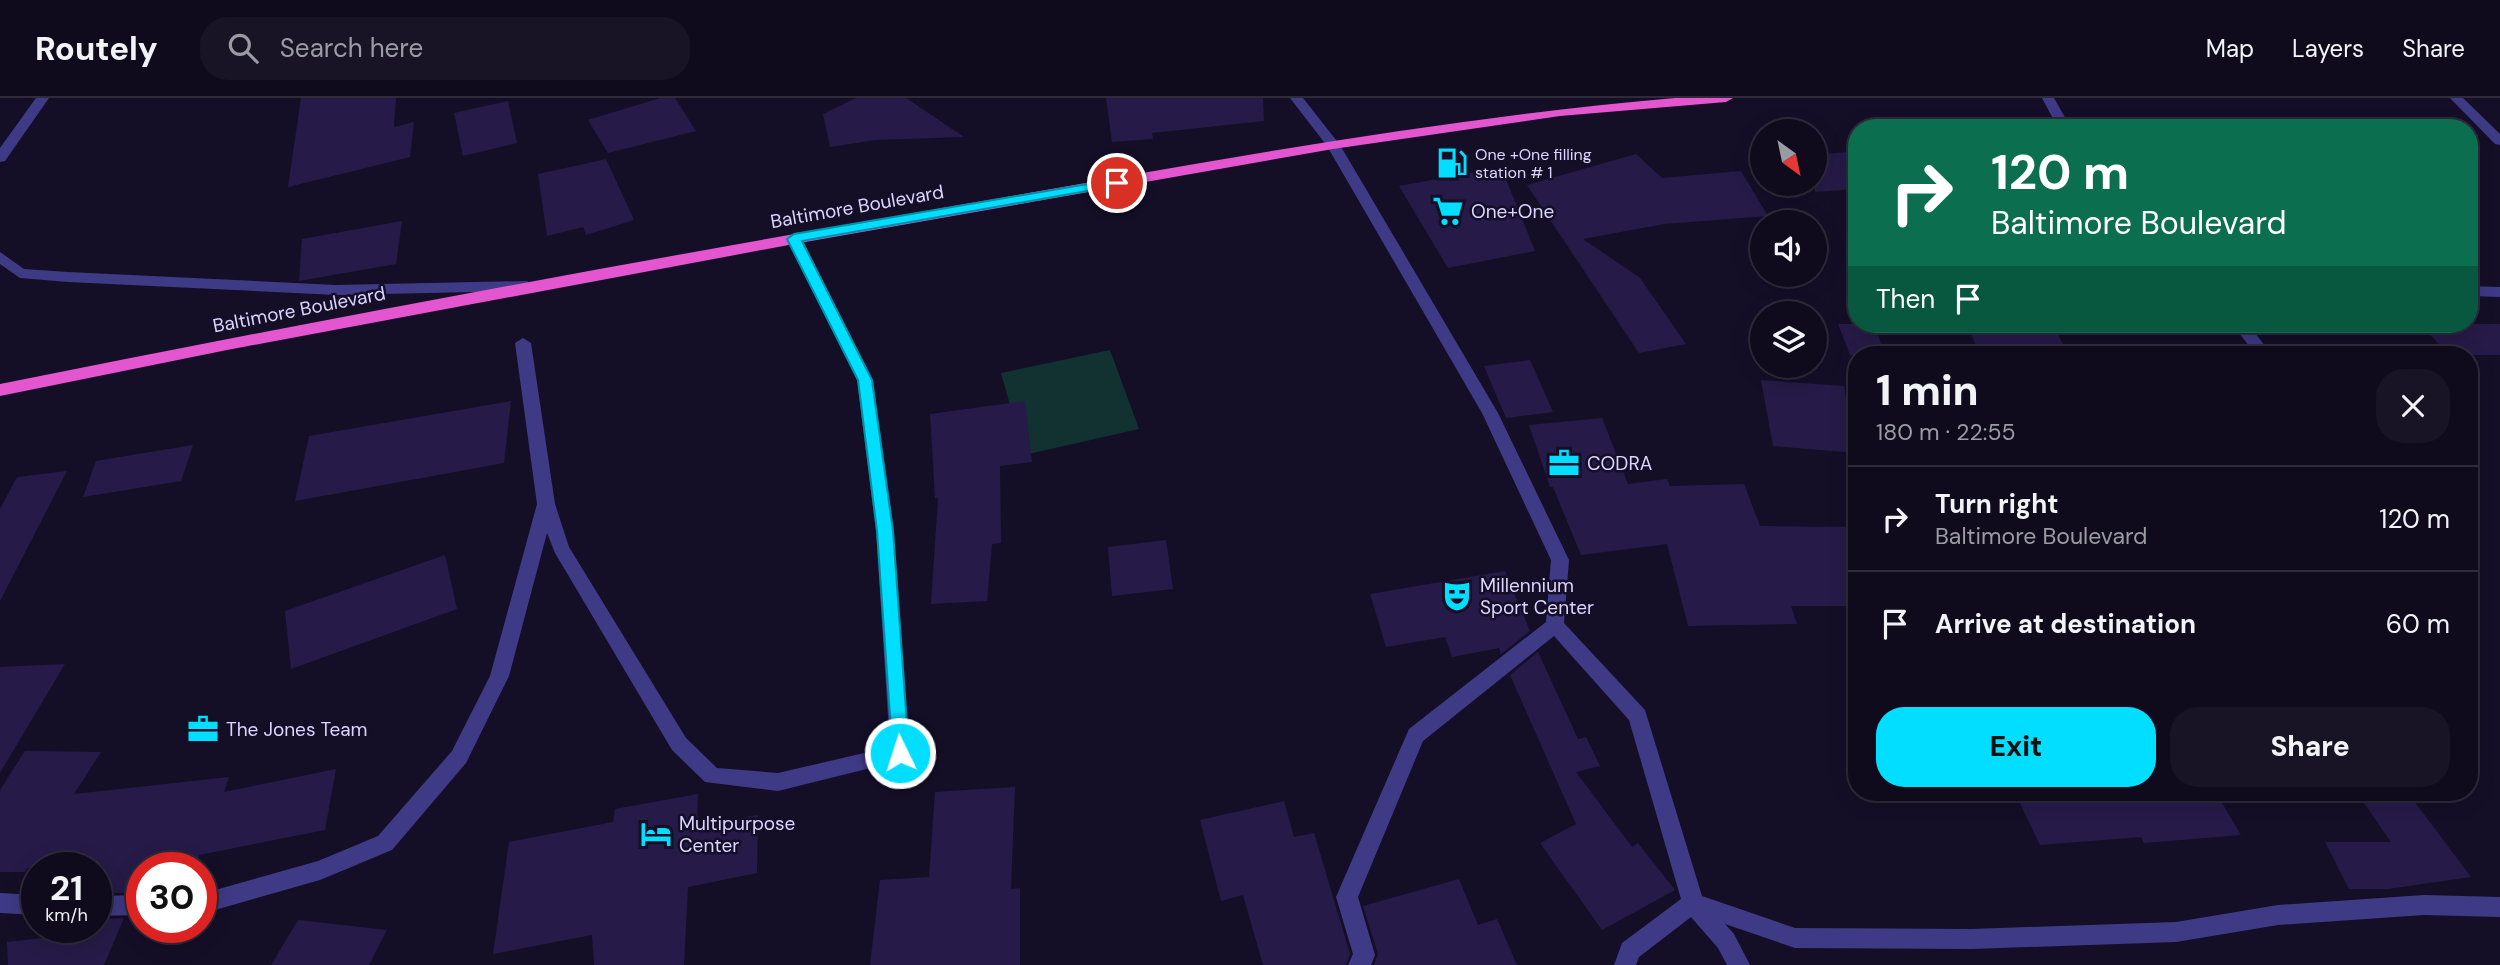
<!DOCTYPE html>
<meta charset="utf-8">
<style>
body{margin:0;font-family:"DM Sans",sans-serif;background:#181426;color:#f1f3f6;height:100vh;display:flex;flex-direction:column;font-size:26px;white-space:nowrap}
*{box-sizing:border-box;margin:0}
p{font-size:23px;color:#9b9ba4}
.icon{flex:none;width:38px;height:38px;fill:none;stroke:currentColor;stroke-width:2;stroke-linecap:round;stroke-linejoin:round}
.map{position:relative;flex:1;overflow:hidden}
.panel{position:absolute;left:1848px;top:248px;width:630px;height:455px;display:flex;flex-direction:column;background:#0f0b1d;border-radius:28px;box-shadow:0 4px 18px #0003,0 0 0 2px #2f2b3b}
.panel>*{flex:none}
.hud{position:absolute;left:1848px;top:21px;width:630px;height:214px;border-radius:28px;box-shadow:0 4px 18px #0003,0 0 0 2px #2f2b3b;background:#0b6e4f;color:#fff;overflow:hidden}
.needle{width:46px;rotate:147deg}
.tools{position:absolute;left:1750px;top:21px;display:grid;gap:14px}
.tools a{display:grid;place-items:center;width:77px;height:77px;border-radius:50%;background:#0f0b1d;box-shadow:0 4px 18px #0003,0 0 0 2px #2f2b3b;font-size:35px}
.speed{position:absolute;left:21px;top:754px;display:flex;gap:14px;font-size:35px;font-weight:700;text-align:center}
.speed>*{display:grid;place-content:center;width:91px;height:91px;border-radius:50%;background:#0f0b1d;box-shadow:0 4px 18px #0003,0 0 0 2px #2f2b3b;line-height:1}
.speed small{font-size:18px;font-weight:400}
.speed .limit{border:10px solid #d22;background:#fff;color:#111}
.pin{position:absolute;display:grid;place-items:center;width:60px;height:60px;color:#fff;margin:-30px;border:4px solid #fff;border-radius:50%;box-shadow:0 2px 7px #0007}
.me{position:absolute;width:77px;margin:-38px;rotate:356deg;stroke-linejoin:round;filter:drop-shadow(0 0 5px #0008)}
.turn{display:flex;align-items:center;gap:24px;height:147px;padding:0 28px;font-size:32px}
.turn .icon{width:91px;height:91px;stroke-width:2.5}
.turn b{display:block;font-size:49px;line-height:60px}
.then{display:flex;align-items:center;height:66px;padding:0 28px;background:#0003;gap:14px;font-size:26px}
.round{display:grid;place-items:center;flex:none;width:74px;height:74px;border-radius:28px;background:#181426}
.summary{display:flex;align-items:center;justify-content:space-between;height:119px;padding:0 28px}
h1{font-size:42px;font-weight:800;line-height:52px}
.cta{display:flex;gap:14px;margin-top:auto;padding:14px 28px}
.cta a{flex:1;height:80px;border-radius:28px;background:#01deff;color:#111;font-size:28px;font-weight:800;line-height:80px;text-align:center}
.cta a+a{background:#181426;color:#f1f3f6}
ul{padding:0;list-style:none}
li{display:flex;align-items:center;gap:21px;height:105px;padding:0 28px;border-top:2px solid #2f2b3b}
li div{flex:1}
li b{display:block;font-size:26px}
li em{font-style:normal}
header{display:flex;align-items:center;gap:42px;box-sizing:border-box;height:98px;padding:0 35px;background:#0f0b1d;border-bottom:2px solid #2f2b3b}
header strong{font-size:33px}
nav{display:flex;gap:38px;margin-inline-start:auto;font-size:24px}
.search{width:490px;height:63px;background:#181426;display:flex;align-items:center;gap:18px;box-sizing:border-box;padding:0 24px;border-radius:28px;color:#9b9ba4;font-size:26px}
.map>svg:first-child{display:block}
.green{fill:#123131}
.building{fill:#261b48}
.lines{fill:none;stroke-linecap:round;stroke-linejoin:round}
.minor{fill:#3f3a86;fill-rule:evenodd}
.trunk{fill:#e356cf;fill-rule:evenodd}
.route{fill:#01deff;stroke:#0190a6;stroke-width:2}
.labels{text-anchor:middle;stroke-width:5;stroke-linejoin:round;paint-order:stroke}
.far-poi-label{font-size:16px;fill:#dbd5ff;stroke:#140f27;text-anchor:start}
.street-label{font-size:19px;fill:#dbd5ff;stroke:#140f27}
.poi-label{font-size:19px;fill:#dbd5ff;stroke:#140f27;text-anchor:start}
</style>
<header>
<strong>Routely</strong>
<div class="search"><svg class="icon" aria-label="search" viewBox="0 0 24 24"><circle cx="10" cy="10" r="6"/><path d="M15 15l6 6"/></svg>Search here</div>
<nav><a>Map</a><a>Layers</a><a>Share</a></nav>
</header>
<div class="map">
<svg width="2500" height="867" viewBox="0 0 2500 867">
<rect width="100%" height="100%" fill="#140f27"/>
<path class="green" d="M1110,252l29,79 -115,26 -23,-82z"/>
<path class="building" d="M301,0h95l-2,29 20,-5 -4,35 -122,30z
M660,0h15l21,33 -88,22 -20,-33z
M856,0h50l58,39 -89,3 -45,7 -7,-33z
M1106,0h157l1,23 -112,12 1,6 -41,3z
M508,3l9,42 -54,13 -9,-43z
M1857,53v38l-42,3v-37z
M1636,56l26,24 79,-7 27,45 -104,8 -81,15 57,39 46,66 -47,9 -112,-168z
M606,61l28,61 -48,15 -3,-8 -36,9 -9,-62z
M1486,72l3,5 14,-3 32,79 -87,17 -49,-82z
M402,123l-6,43 -97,17 3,-42z
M1838,226h36l11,31h-35z
M1967,226h86l15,31h-88z
M2421,226h79v31h-52z
M1530,262l23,52 -47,6 -22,-52z
M1761,282l83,6 13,67 -84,-7z
M511,303l-7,62 -209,38 14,-65z
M1025,303l7,61 -32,4 1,77 -9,1 -5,57 -56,3 7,-106h-3l-5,-84z
M1602,320l26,66 39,-5 3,7 74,-2 16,42 97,1v79h-66l6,18 -109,2 -21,-82 -86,11 -28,-68h-3l-21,-62z
M193,347l-12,36 -98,16 13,-36z
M67,373l-67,130v-92l17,-32z
M1166,442l7,49 -61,7 -4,-49z
M445,457l12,54 -166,60 -6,-58z
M1505,473l25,60 -29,23 -2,-6 -47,9 -7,-20 -59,10 -16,-53z
M1538,554l40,87 8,-2 14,29 -24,6 56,75 6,-4 37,47 -73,40 -62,-87 36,-19 -66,-149z
M65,566l-65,109v-106z
M25,653l76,1 -27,42 155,-17 -5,15 112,-23 -11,61 -126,25 -1,4 -51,6 -5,3 -7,25h-39v-25h-69l-2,4h-25v-82z
M1015,689l-4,102 9,-1v77h-150l10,-85 49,-3 6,-85z
M2015,695h201l25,42 -97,8 -3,-6 -101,8z
M2357,695h51l63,84 -83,12h-39l-24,-47h66z
M698,696l-1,32 61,-11 -1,58 -69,14 -4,78h-90l-2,-30 -99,19 16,-112 104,-20 2,-13z
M1284,703l10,36 20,-4 36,121 -4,11h-83l-20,-70 -22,6 -21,-81z
M1459,781l19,46 19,-6 20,46h-143l4,-11 -15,-48z
M124,820l-20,47h-96l-1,-23 89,-10v-13z
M298,822l89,10 -18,35h-98z"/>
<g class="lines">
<path class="minor" d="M36,0h13l-44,63 -5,1v-14z
M1290,0h13l37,47 158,268 71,147 -5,63 81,87 57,186 93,32 177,1 204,-7 102,-17 146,-10 76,2v20l-76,-2 -146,10 -102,17 -204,7 -177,-1 -70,-24 9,10 16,31h-23l-9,-17 -27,-31 -52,40 -3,8h-22l8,-22 59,-44 -52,-179 -75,-84 -131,105 -65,156 17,58 -4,10h-23l5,-11 -17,-57 73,-168 137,-107 5,-62 -69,-147 -155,-267z
M2042,0h12l17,30h-13z
M2450,0h13l37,36v11l-5,-1z
M794,136l7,5 72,141 21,151 16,222 -3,6 -129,32 -73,-9 -33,-32 -117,-197 -8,-20 -38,143 -43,87 -74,87 -72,30 -119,34v-20l117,-33 60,-25 74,-85 38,-75 47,-172 -22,-161 8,-5 8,5 24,161 14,43 117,191 31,30 61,5 112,-26 -14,-216 -19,-151 -70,-141z
M0,154l24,17 44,3 268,13 191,-4 7,5 -7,5 -191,4 -268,-13 -48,-4 -20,-14z
M2469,188l31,1v10l-31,-1z
M2232,226h16l24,31h-16z
M0,795l37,2v20l-37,-2z
M142,797v20l-46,1v-20z"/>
<path class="trunk" d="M1675,0h58l-7,4 -166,14 -227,33 -539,95 -567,106 -227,46v-12c327,-66 654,-126 983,-183 230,-40 459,-83 692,-103z"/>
</g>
<path class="route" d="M1117,81l6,4 -2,2 -319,56 70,139 21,151 16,222 -9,8 -7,-3 -16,-227 -19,-151 -71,-141 7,-5z"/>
<defs>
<g id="fuel-bare" transform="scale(2.415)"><path d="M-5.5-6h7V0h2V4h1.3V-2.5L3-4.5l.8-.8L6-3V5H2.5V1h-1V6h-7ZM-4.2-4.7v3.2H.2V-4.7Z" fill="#01deff" stroke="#140f27" stroke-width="2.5" paint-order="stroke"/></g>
<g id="supermarket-bare" transform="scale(2.415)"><path d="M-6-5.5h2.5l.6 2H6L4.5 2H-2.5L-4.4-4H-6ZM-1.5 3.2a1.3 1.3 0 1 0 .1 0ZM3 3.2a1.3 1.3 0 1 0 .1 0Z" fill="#01deff" stroke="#140f27" stroke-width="2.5" paint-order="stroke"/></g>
<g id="office-bare" transform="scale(2.415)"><path d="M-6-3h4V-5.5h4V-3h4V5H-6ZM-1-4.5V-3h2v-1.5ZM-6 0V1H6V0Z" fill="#01deff" stroke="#140f27" stroke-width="2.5" paint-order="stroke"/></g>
<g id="theatre-bare" transform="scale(2.415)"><path d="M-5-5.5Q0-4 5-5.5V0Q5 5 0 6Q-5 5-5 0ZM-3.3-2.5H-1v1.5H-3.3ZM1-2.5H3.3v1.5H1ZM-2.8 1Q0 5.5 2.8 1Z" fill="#01deff" stroke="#140f27" stroke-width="2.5" paint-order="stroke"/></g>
<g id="hotel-bare" transform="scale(2.415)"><path d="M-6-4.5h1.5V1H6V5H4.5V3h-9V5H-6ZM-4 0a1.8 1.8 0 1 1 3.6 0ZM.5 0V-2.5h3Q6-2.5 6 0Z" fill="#01deff" stroke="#140f27" stroke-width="2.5" paint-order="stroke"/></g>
</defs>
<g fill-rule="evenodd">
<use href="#fuel-bare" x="1452" y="65"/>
<use href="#supermarket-bare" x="1448" y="113"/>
<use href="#office-bare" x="1564" y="365"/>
<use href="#theatre-bare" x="1457" y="498"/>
<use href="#office-bare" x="203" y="631"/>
<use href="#hotel-bare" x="656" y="736"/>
</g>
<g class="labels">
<g class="far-poi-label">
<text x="1475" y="62">One +One filling<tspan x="1475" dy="18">station # 1</tspan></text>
</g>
<g class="street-label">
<text transform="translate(857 108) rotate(-10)" y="7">Baltimore Boulevard</text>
<text transform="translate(299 211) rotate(-11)" y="7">Baltimore Boulevard</text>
</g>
<g class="poi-label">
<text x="1471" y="120">One+One</text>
<text x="1587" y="372">CODRA</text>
<text x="1480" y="494">Millennium<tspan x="1480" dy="22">Sport Center</tspan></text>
<text x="226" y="638">The Jones Team</text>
<text x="679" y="732">Multipurpose<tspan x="679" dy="22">Center</tspan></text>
</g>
</g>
</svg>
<div class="tools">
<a><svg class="needle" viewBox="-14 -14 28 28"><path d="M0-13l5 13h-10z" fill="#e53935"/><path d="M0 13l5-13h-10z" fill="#9b9ba4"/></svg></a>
<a><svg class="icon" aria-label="sound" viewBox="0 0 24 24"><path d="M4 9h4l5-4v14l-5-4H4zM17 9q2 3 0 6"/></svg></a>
<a><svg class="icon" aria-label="layers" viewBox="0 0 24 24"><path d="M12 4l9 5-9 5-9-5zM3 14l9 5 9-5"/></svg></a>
</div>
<div class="speed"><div>21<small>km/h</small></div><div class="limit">30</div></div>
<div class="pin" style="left:1117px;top:85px;background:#d93025"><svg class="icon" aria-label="arrive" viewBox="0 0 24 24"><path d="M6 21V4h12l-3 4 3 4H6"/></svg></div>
<svg class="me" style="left:900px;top:655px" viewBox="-20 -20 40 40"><circle r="17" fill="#01deff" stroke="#fff" stroke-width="3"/><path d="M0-11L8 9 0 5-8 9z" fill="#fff"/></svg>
<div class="hud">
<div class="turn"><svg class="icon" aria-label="right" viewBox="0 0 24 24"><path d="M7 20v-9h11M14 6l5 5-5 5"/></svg><div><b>120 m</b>Baltimore Boulevard</div></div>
<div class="then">Then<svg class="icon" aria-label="arrive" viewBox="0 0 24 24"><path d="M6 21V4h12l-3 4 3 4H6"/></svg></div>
</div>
<section class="panel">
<div class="summary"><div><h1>1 min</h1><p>180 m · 22:55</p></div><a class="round"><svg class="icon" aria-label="close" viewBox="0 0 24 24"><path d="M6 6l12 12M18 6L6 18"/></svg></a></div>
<ul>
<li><svg class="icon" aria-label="right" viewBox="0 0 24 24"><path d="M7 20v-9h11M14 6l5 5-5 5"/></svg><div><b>Turn right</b><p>Baltimore Boulevard</p></div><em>120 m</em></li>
<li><svg class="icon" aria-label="arrive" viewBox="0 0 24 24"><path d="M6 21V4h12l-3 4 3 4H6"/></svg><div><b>Arrive at destination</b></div><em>60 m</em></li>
</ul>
<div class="cta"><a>Exit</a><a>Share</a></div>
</section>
</div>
